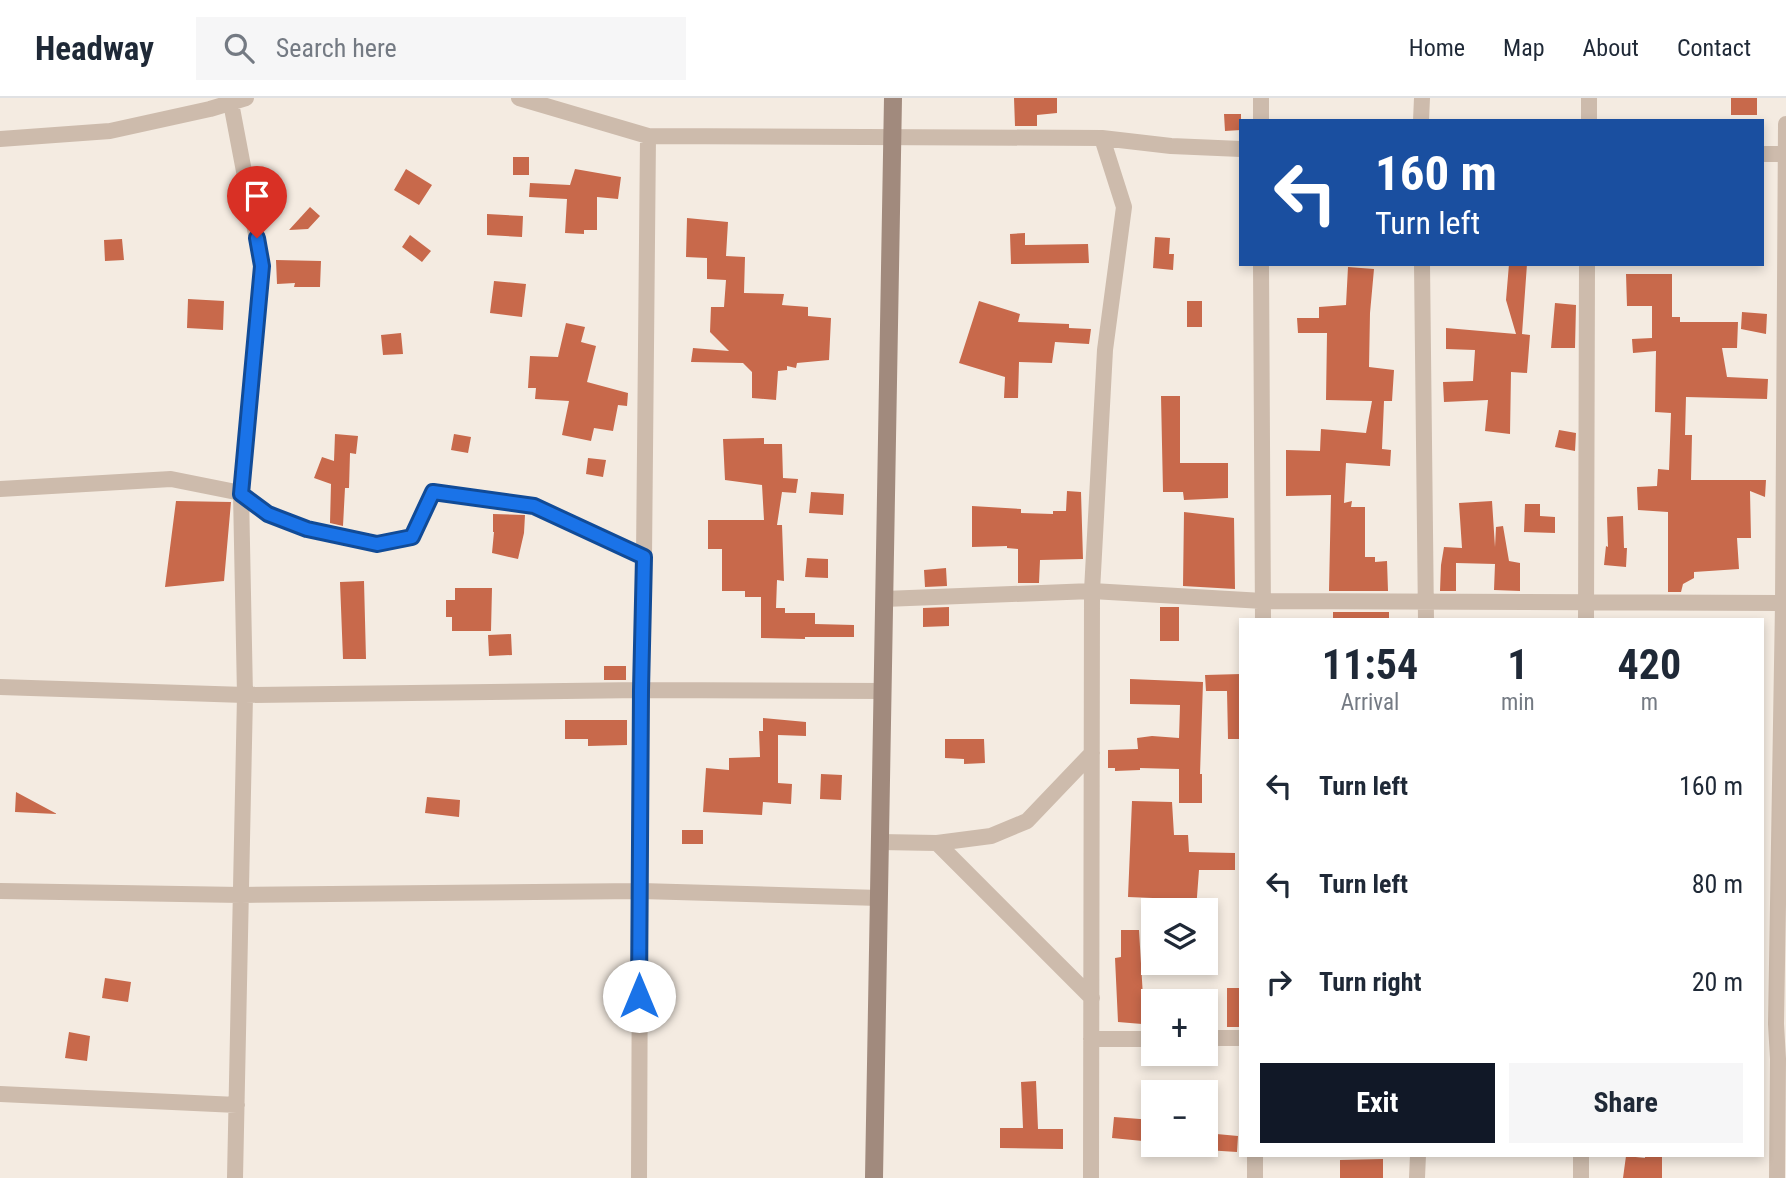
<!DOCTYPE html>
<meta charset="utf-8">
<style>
body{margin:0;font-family:"Roboto Condensed",sans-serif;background:#f6f6f7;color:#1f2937;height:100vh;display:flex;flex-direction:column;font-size:26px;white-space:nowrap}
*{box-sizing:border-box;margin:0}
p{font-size:23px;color:#747a83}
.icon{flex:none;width:38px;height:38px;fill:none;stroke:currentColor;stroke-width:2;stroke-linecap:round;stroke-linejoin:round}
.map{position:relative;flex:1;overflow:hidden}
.panel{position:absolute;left:1239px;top:520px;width:525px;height:539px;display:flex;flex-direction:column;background:#fff;border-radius:0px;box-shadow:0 4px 10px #0003}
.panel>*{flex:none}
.top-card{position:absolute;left:1239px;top:21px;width:525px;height:147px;border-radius:0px;box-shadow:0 4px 10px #0003;background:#1a4fa0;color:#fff;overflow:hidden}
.controls{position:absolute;left:1141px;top:800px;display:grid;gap:14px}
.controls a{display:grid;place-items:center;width:77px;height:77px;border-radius:0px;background:#fff;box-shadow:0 4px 10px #0003;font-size:35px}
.pin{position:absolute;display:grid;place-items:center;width:60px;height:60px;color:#fff;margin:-72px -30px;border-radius:50% 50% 50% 0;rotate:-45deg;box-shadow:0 0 7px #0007}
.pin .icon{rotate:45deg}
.me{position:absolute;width:77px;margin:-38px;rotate:0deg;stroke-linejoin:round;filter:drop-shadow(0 0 5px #0008)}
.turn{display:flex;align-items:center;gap:24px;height:147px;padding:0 21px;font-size:32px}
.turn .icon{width:91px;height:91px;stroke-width:2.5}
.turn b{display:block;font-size:49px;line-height:60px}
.eta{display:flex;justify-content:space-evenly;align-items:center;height:119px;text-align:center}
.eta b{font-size:42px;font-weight:700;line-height:49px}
.button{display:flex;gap:14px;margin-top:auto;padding:14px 21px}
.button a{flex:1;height:80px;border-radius:0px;background:#111827;color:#fff;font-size:28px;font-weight:700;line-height:80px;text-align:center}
.button a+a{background:#f6f6f7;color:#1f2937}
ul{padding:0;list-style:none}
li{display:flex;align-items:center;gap:21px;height:98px;padding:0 21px}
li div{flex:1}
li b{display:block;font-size:26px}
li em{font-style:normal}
header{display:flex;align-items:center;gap:42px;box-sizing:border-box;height:98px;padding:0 35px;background:#fff;border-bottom:2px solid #e0e1e3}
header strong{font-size:33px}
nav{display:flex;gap:38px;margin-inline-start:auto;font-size:24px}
.search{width:490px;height:63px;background:#f6f6f7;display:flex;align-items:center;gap:18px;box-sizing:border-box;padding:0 24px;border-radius:0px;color:#747a83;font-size:26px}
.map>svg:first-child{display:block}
.building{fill:#c8694b}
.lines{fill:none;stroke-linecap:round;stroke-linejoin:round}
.street{stroke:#cdbbac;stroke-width:16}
.secondary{stroke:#a18a7d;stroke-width:18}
.route-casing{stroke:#114b97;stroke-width:18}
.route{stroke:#1a73e8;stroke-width:12}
</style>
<header>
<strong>Headway</strong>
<div class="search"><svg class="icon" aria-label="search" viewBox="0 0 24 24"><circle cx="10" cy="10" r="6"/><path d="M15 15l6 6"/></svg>Search here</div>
<nav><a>Home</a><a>Map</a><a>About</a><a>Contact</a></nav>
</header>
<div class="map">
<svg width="1786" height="1080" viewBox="0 0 1786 1080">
<rect width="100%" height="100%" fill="#f4ebe1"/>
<path class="building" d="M1014,0h43v15l-20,2v11h-22z
M1731,0h26v17h-26z
M1224,16h17v16l-16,1z
M513,59h16v18h-16z
M406,71l26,16 -13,20 -25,-15z
M575,71l46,8 -3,22 -21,-2v33h-13v4l-19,-1 2,-34 -38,-2 1,-14 40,2z
M310,109l10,9 -12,13 -19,1z
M487,116l36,2 -1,21 -35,-2z
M687,120l41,4 -2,34 19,1 -1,36 40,1 -2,11 26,2v9l23,2 -2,42 -32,3 -1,5 -9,-2v4l-9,1 -2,29 -24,-2v-26l-9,-9 -52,-1 2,-14 36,3 -19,-19 1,-25h13l2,-27 -19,-1v-21l-21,-1z
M1025,135v12l63,-1 1,19 -78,1 -1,-30z
M410,137l21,16 -9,11 -20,-15z
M1155,139l15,1 -1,16h5l-1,16 -20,-2z
M122,141l2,21 -19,1 -1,-21z
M276,162l45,1 -1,26h-26l1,-4 -18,1z
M1509,166h18l-5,70 8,1 -3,38 -16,-1 -1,62 -25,-3 3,-31 -44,2 -1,-20 30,-1 2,-31 -29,-1v-21l70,6 -10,-34z
M1348,169l26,2 -4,44 -1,54 25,3 -2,31h-8l-2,48 9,1 -1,16 -44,-3 -2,40 8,-2 -1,6h14v50h10v5l12,-1 1,30h-59l2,-96 -45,1v-46l34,1 1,-22 45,4 6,-32 -46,-1 1,-67h-29l-1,-15h22v-11l27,-2z
M1626,176h46v43h8v5h58l-1,26h-15l5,29 41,2 -1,20 -81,-2 -1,38h7l-1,45h75l-1,17 -15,-6 1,47h-14l2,31 -45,3v6l-11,6 -2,8h-13v-80l-30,-2 -1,-23 20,-1 1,-17 11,1 2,-57 -16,-1 1,-61 -23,2 -1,-14 20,-1v-32h-25z
M494,183l32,3 -4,33 -32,-4z
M188,201l36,2 -1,29 -36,-2z
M979,203l41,13 -2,8 51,2v4l22,1 -2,15 -34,-2 -3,21 -33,-1 -1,36h-14l1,-21 -46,-14z
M1187,203h15v26h-15z
M1555,205l21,2 -1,43h-24z
M1742,214l25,2 -1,20 -25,-5z
M566,225l19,4 -4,15 15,4 -9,36 41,11 -1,13 -9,-1 -5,26 -19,-3 -3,13 -29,-6 7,-34 -34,-2 1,-11h-8l2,-32 28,1z
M401,235l2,21 -20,1 -2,-20z
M1161,298h19v67h48v35l-44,2 -1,-8h-20z
M1559,332l17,3 -1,18 -20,-4z
M335,336l23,2 -2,18 -6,-1 -1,35h-4l-2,38 -13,-3 1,-39 -17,-6 8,-21 12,4z
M454,336l17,3 -3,16 -17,-3z
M764,340v6h18l1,34 15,1 -2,14 -14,-1 -5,33h5l2,56 -7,-1 -1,28h9v5h30v11l39,1v12h-49v2l-44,-1v-41h-16v-6h-23v-42h-14v-29h56l-2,-35 -37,-5 -2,-41z
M588,360l18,2 -3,17 -17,-3z
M1067,393l14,1 2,67 -43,1 -1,23h-21v-34l-11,-1v-2l-35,1v-41l49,3v4l32,1v-3h13z
M811,394l33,2 -1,21 -34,-2z
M176,403l55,1 -7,79 -59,6z
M1492,403l3,46 1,-20 7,-1 6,35 11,2v28l-26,-1 1,-26 -39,-1v28h-16l1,-26 3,-18 18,1 -3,-45z
M1525,406h15v12l15,1v16l-31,-1z
M1184,414l50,6 1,71 -52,-3z
M493,416l32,1 -1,18 -6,26 -26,-6 2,-21h-1z
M1623,418l1,32h3l-1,19 -22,-2 2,-19 2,1 -1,-30z
M807,460l21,1v19l-23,-1z
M946,470l1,18 -22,1 -1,-17z
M364,483l2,78h-23l-3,-77z
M455,490h37l-1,43h-39v-14h-6v-17h9z
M949,509v19l-26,1v-19z
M1160,509h19v34h-19z
M1333,514h56v8h-56z
M511,536l1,21 -23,1 -1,-21z
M604,568h22v14h-22z
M1241,576v65h-13l-1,-48h-21l-1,-16z
M1130,581l73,3 -3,92h2v29h-23v-34l-39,-1v2l-25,1v-3h-7v-18l30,-1 -1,-11 15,-2 27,2 1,-33 -50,-1z
M763,620l43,4v14l-28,-1v48l14,1 -1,20 -28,-2 -1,13 -59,-3 3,-44 23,2v-12l31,-1 -1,-26h4z
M565,622h62v25l-39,1v-7h-23z
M945,641h39l1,24 -21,1v-5l-19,-1z
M821,676l21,1 -1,25 -21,-1z
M16,694l41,22 -42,-2z
M427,699l33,3 -1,17 -34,-4z
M1132,703l40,1 2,33h14l1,17 46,1v17h-36l-3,40h-19v-11l-49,-2z
M682,732h21v14h-21z
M1121,832h18l4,67h1l-2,27 -24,-2 -3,-64 6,-1z
M105,880l26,4 -3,20 -26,-4z
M1227,890h14v39h-14z
M69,934l21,4 -3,25 -22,-3z
M1036,983l2,48h25v20l-63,-1v-20h23l-2,-46z
M1114,1019l39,3v22l-41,-4z
M1206,1035l32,3 -1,16 -31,-2z
M1645,1057h17v23h-39l3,-22 19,2z
M1383,1061v19h-43v-18z"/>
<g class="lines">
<path class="street" d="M519,0l129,38 454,2 69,8 70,3
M231,5l31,163 -21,227 4,202 -10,483
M1261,23v-23
M1421,23l1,-23
M1589,23v-23
M0,41l110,-8 100,-22 36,-11
M1762,56h24
M1261,166l2,356
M1422,166l4,356
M0,391l171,-10 70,14 27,21 39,15 70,15 35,-7 21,-45 101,14 110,51
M884,501l208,-8 171,10 523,2
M1586,522l1,-356
M0,589l245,8 396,-5 242,1
M880,744l57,1 54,-7 36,-15 65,-68
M937,745l155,155
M0,793l241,4 400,-4 238,7
M1206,940h35
M1091,941h62
M0,996l237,11
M1255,1057v23
M639,1080l2,-488 3,-133 4,-421
M1091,1080l1,-587 13,-241 19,-143 -22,-69
M1417,1080l1,-23
M1581,1080v-23
M1777,1080l1,-119 -2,-35 7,-420 3,-480"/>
<path class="secondary" d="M874,1080l19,-1080"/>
</g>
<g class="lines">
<g class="route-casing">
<path id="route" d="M257,140l5,28 -21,228 27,20 39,15 70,15 35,-7 21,-45 101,14 110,51 -3,133 -2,306"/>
</g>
<use href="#route" class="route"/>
</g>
</svg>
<div class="controls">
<a><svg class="icon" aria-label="layers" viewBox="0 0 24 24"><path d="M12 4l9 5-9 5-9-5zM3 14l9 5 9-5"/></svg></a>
<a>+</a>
<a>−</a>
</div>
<div class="pin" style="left:257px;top:140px;background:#d93025"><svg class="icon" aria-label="arrive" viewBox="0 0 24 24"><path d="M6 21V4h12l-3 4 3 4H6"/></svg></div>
<svg class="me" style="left:639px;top:898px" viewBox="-20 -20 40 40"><circle r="19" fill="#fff"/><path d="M0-13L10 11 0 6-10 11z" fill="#1a73e8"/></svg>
<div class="top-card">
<div class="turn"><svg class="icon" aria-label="left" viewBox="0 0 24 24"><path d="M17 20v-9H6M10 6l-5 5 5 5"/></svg><div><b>160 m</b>Turn left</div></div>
</div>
<section class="panel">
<div class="eta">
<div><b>11:54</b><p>Arrival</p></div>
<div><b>1</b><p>min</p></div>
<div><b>420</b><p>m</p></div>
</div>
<ul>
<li><svg class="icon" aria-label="left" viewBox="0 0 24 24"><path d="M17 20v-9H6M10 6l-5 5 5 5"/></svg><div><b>Turn left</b></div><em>160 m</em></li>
<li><svg class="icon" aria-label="left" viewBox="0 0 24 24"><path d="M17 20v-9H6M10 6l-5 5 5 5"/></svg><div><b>Turn left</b></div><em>80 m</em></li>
<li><svg class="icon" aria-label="right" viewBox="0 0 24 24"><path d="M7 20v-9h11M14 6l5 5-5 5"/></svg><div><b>Turn right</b></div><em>20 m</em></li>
</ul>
<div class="button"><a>Exit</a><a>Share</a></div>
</section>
</div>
